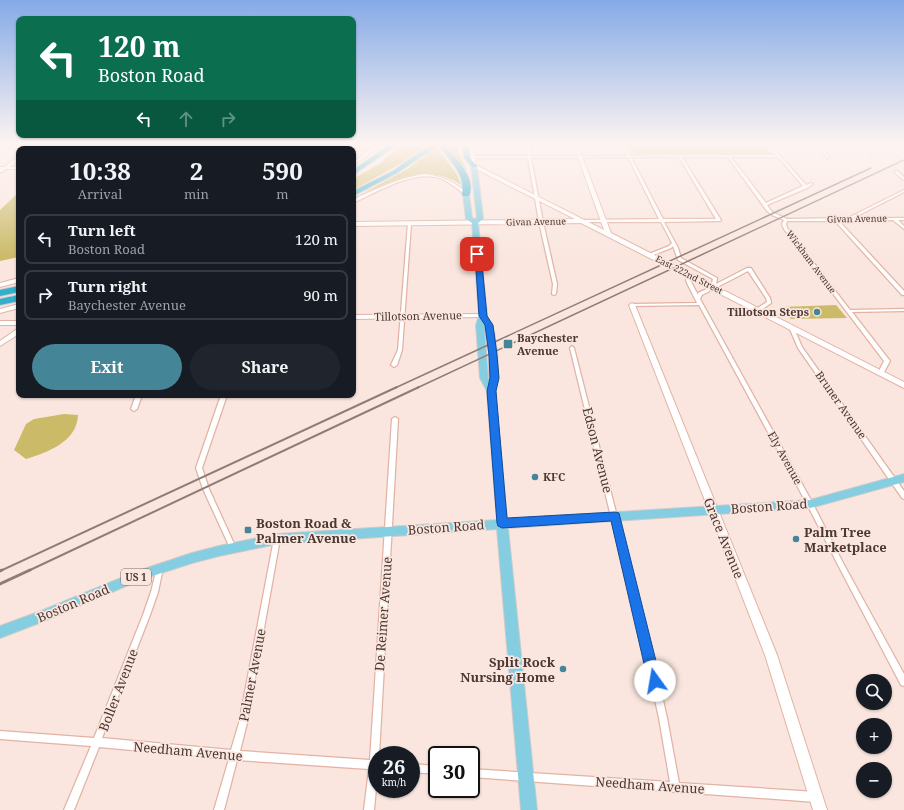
<!DOCTYPE html>
<meta charset="utf-8">
<style>
body{margin:0;font-family:"Noto Serif",serif;background:#20242c;color:#f1f3f6;height:100vh;display:flex;flex-direction:column;font-size:15px;white-space:nowrap}
*{box-sizing:border-box;margin:0}
p{font-size:13px;color:#9ea1a6}
.icon{flex:none;width:22px;height:22px;fill:none;stroke:currentColor;stroke-width:2;stroke-linecap:round;stroke-linejoin:round}
.map{position:relative;flex:1;overflow:hidden}
.sheet{position:absolute;left:16px;top:146px;width:340px;height:252px;display:flex;flex-direction:column;background:#171b24;border-radius:8px;box-shadow:0 1px 3px #0004}
.sheet>*{flex:none}
.banner{position:absolute;left:16px;top:16px;width:340px;height:122px;border-radius:8px;box-shadow:0 1px 3px #0004;background:#0b6e4f;color:#fff;overflow:hidden}
.controls{position:absolute;left:856px;top:674px;display:grid;gap:8px}
.controls a{display:grid;place-items:center;width:36px;height:36px;border-radius:50%;background:#171b24;box-shadow:0 1px 3px #0004;font-size:20px}
.speed{position:absolute;left:368px;top:746px;display:flex;gap:8px;font-size:20px;font-weight:700;text-align:center}
.speed>*{display:grid;place-content:center;width:52px;height:52px;border-radius:50%;background:#171b24;box-shadow:0 1px 3px #0004;line-height:1}
.speed small{font-size:10px;font-weight:400}
.speed .limit{border:2px solid #111;border-radius:6px;background:#fff;color:#111}
.pin{position:absolute;display:grid;place-items:center;width:34px;height:34px;color:#fff;margin:-17px;border-radius:8px;box-shadow:0 2px 6px #0006}
.me{position:absolute;width:44px;margin:-22px;rotate:347deg;stroke-linejoin:round;filter:drop-shadow(0 0 3px #0008)}
.turn{display:flex;align-items:center;gap:14px;height:84px;padding:0 16px;font-size:18px}
.turn .icon{width:52px;height:52px;stroke-width:2.5}
.turn b{display:block;font-size:28px;line-height:34px}
.lanes{display:flex;align-items:center;height:38px;padding:0 16px;background:#0003;justify-content:center;gap:20px;direction:ltr}
.lanes .off{opacity:.35}
.eta{display:flex;justify-content:space-evenly;align-items:center;height:68px;text-align:center}
.eta b{font-size:24px;font-weight:700;line-height:28px}
.cta{display:flex;gap:8px;margin-top:auto;padding:8px 16px}
.cta a{flex:1;height:46px;border-radius:24px;background:#448597;color:#fff;font-size:16px;font-weight:700;line-height:46px;text-align:center}
.cta a+a{background:#20242c;color:#f1f3f6}
ul{padding:0;list-style:none}
li{display:flex;align-items:center;gap:12px;height:50px;margin:0 8px 6px;padding:0 8px;border:2px solid #363941;border-radius:8px}
li div{flex:1}
li b{display:block;font-size:15px}
li em{font-style:normal}
.map>svg:first-child{display:block}
.green{fill:#cbbb69}
.lines{fill:none;stroke-linecap:round;stroke-linejoin:round}
.street-casing{stroke:#e2b3a4;stroke-width:2.5}
.secondary-casing{stroke:#e2b3a4;stroke-width:2}
.primary-casing{stroke:#d0cbc9;stroke-width:2}
.highway-casing{stroke:#d0cbc9;stroke-width:2}
.street{fill:#fff;fill-rule:evenodd}
.secondary{fill:#fff;fill-rule:evenodd}
.primary{fill:#85cee1;fill-rule:evenodd}
.highway{fill:#33aecd;fill-rule:evenodd}
.rail-far2{stroke:#8f7c75;stroke-width:1.5}
.rail-far1{stroke:#8f7c75;stroke-width:2}
.rail{stroke:#8f7c75;stroke-width:3}
.route{fill:#1a73e8;stroke:#114b97}
.poi-dot{fill:#448597;stroke:#fae6df;stroke-width:1.5}
.labels{text-anchor:middle;stroke-width:3.5;stroke-linejoin:round;paint-order:stroke}
.far-street-label{font-size:9px;fill:#4b3831;stroke:#fae6df}
.shield{fill:#fae6df;stroke:#806c65;stroke-width:1}
.shield-label{font-size:10px;font-weight:bold;fill:#4b3831}
.poi-label{font-size:11px;font-weight:bold;fill:#4b3831;stroke:#fae6df;text-anchor:start}
.street-label{font-size:11px;fill:#4b3831;stroke:#fae6df}
.near-street-label{font-size:13px;fill:#4b3831;stroke:#fae6df}
.near-poi-label{font-size:13px;font-weight:bold;fill:#4b3831;stroke:#fae6df;text-anchor:start}
</style>
<div class="map">
<svg width="904" height="810" viewBox="0 0 904 810">
<rect width="100%" height="100%" fill="#fae6df"/>
<path class="green" d="M405,143h26l-33,22 -45,25v-11l33,-19 -2,-1z
M444,143h16l-3,6 10,22h-3z
M628,143h134l10,11h-139z
M435,148l3,1 18,24 5,11h-1c-36,-23 -74,0 -107,15l56,-31z
M19,192v65l-19,4v-51z
M836,305l11,13 -56,1 -10,-12z
M64,414l14,1c-1,27 -30,37 -52,44l-12,-9 12,-26 8,-5z"/>
<g class="lines">
<g class="street-casing">
<path id="street" d="M47,143h4l-11,6h-4z
M132,143h5l-13,6h-5z
M338,143h6l27,6c-10,3 -24,-3 -33,-6z
M526,143h3l2,13h96l-6,-13h3l6,13 146,-1 -10,-12h3l37,42 5,-2 2,1 -6,4 -40,17 5,7 15,7 62,-1 1,-1 54,-27v2l-51,26h51v2h-6l6,6v3l-11,-9 -54,1 65,70v4h-2l-67,-74h-48l-1,3 1,4 63,82 54,-1v2l-52,1 38,49 -7,13 -2,1 -3,-2 6,-12 -100,-132 -2,-5 2,-4 -12,-5 -5,-4 -39,-54h-46l39,63 -1,1 -56,1 14,26 3,10 36,20v1l-1,5 31,-16h4l19,30 1,4v1l-11,8h-4v-2l11,-7 -1,-4 -18,-27 -46,24 -2,4 112,203 31,61 61,111v12l-3,-1 -62,-118 -31,-61 -109,-201 -67,1 -2,-1 2,-1 65,-1 -10,-20 -1,-3 1,-5 2,-1 2,1 -1,5 8,15v-2l13,-6 2,-8 -35,-19 -5,-14 -2,2 -20,8h-2v-2l20,-8 3,-3 -11,-21h-77l-2,-1 2,-1 75,-1 -31,-62 -97,1 12,64 14,62 -1,10 -2,1 -2,-1 1,-10 -14,-62 -11,-64h-56l-2,-1 2,-1h56zM631,157h48l37,62h-53zM731,157h47l25,29 -37,17z
M812,143h3l14,13v2h-2z
M860,143h3l11,9 -3,1z
M18,157h1v3l-17,12h-2v-2z
M895,171h2l7,6v3l-9,-7z
M425,174c17,2 30,8 43,20l-3,1c-7,-6 -13,-11 -21,-15 -27,-13 -66,12 -91,23v-3c8,-5 17,-8 26,-12 15,-6 29,-12 46,-14z
M408,223l3,1 -9,126 -5,15 -3,2 -3,-2 7,-15z
M789,326h4l9,21 102,144v8l-2,-1 -104,-150 -9,-21z
M572,346l2,2 82,321 11,49 12,65 137,9 3,2 2,3 -2,3 -3,2 -345,-25v-8l199,13 -11,-64 -11,-49 -78,-321z
M136,395h6l-5,14 -3,2 -3,-2z
M221,395h6l-25,73 7,21 27,59 -1,2 -2,1 -2,-1 -28,-61 -7,-21z
M395,417l3,2 -19,336h-2v23l-3,32h-10l5,-41 -132,-9 -13,50h-10l15,-51 -130,-12 -25,63h-10l27,-64 -91,-7v-8l94,7 49,-123 8,-23 6,-24 1,-2 2,-1 2,1 1,2 -5,24 -8,23 -48,123 129,12 8,-27 35,-184 1,-2 2,-1 2,1 1,2 -33,184 -7,28 130,9 22,-341z
M411,764l26,2v8l-26,-2z"/>
</g>
<g class="secondary-casing">
<path id="secondary" d="M380,143h5l-32,22v-3z
M470,143h4l2,22 128,65 -31,-87h4l34,90 293,149v6l-323,-165 -228,3v-4l222,-3 -103,-52z
M0,167h19v2h-19z
M19,278v4l-19,5v-4z
M632,303l3,2 142,350 50,155h-14l-48,-155 -136,-350z
M19,304v4l-19,5v-4z
M483,314l2,1v2l-132,2v-4z
M0,321h19v4h-19z
M17,329h2v5l-19,12v-5z"/>
</g>
<g class="primary-casing">
<path id="primary" d="M474,164l3,2 6,53 -5,4 9,93 7,16 3,20 1,21 -3,18 12,128 303,-19 94,-26v8l-94,26 -302,20 29,282h-16l-24,-281 -220,15 -58,12 -27,7 -52,17 -93,40 -47,18v-12l41,-15 97,-40 54,-18 27,-7 58,-12 220,-14 -10,-129 -7,-13 -4,-53 3,-9 -7,-93 -6,-4 -3,-25 3,-2 3,2 3,24 3,1 2,-1 -6,-52zM484,327l5,25v27l-1,-1z"/>
</g>
<g class="highway-casing">
<path id="highway" d="M392,143h8l-47,32v-5z
M432,143h12c10,15 33,33 25,53h-6l-1,-2c4,-21 -13,-33 -23,-49l-42,28 -44,23v-5l40,-20z
M462,143h6l2,15 7,8 -1,1h-4l-8,-9z
M19,286v6l-19,4v-6z
M19,295v6l-19,4v-6z"/>
</g>
<use href="#street" class="street"/>
<use href="#secondary" class="secondary"/>
<use href="#primary" class="primary"/>
<use href="#highway" class="highway"/>
<path class="rail-far2" d="M395,388l476,-220
M417,388l487,-228"/>
<path class="rail-far1" d="M0,571l397,-184
M28,571l391,-184"/>
<path class="rail" d="M0,571l2,-1
M0,584l30,-14"/>
</g>
<linearGradient id="sky" x2="0" y2="1"><stop stop-color="#85aae7"/><stop offset="0.56" stop-color="#fdf4f1"/><stop offset="1" stop-color="#fdf4f1" stop-opacity="0"/></linearGradient>
<rect width="904" height="257" fill="url(#sky)"/>
<path class="route" d="M475,252l6,2 6,62 6,9 4,30 2,23 -3,13 11,127 108,-6 4,1 42,168 -1,5 -5,2 -5,-2 -2,-5 -37,-160 -109,7 -4,-2 -1,-3 -10,-132 3,-13 -1,-23 -4,-30 -6,-9z"/>
<g class="poi-dot">
<circle cx="817" cy="312" r="4"/>
<rect x="503" y="339" width="10" height="10" rx="2"/>
<circle cx="535" cy="477" r="4"/>
<rect x="244" y="526" width="8" height="8" rx="2"/>
<circle cx="796" cy="539" r="4"/>
<circle cx="563" cy="669" r="4"/>
</g>
<g class="labels">
<g class="far-street-label">
<text transform="translate(857 219) rotate(-1)" y="3">Givan Avenue</text>
<text transform="translate(536 222) rotate(-1)" y="3">Givan Avenue</text>
<text transform="translate(811 262) rotate(53)" y="3">Wickham Avenue</text>
<text transform="translate(689 275) rotate(27)" y="3">East 222nd Street</text>
</g>
<rect class="shield" x="121" y="569" width="30" height="16" rx="3"/>
<g class="shield-label">
<text x="136" y="581">US 1</text>
</g>
<g class="poi-label">
<text x="809" y="316" text-anchor="end">Tillotson Steps</text>
<text x="517" y="342">Baychester<tspan x="517" dy="13">Avenue</tspan></text>
<text x="543" y="481">KFC</text>
</g>
<g class="street-label">
<text transform="translate(418 316) rotate(-1)" y="4">Tillotson Avenue</text>
<text transform="translate(841 405) rotate(55)" y="4">Bruner Avenue</text>
<text transform="translate(785 458) rotate(61)" y="4">Ely Avenue</text>
</g>
<g class="near-street-label">
<text transform="translate(598 450) rotate(76)" y="5">Edson Avenue</text>
<text transform="translate(769 506) rotate(-4)" y="5">Boston Road</text>
<text transform="translate(446 527) rotate(-4)" y="5">Boston Road</text>
<text transform="translate(724 538) rotate(68)" y="5">Grace Avenue</text>
<text transform="translate(73 603) rotate(-23)" y="5">Boston Road</text>
<text transform="translate(383 614) rotate(-86)" y="5">De Reimer Avenue</text>
<text transform="translate(252 675) rotate(-79)" y="5">Palmer Avenue</text>
<text transform="translate(118 690) rotate(-69)" y="5">Boller Avenue</text>
<text transform="translate(188 751) rotate(5)" y="5">Needham Avenue</text>
<text transform="translate(650 785) rotate(4)" y="5">Needham Avenue</text>
</g>
<g class="near-poi-label">
<text x="256" y="528">Boston Road &amp;<tspan x="256" dy="15">Palmer Avenue</tspan></text>
<text x="804" y="537">Palm Tree<tspan x="804" dy="15">Marketplace</tspan></text>
<text x="555" y="667" text-anchor="end">Split Rock<tspan x="555" dy="15">Nursing Home</tspan></text>
</g>
</g>
</svg>
<div class="controls">
<a><svg class="icon" aria-label="search" viewBox="0 0 24 24"><circle cx="10" cy="10" r="6"/><path d="M15 15l6 6"/></svg></a>
<a>+</a>
<a>−</a>
</div>
<div class="speed"><div>26<small>km/h</small></div><div class="limit">30</div></div>
<div class="pin" style="left:477px;top:254px;background:#d93025"><svg class="icon" aria-label="arrive" viewBox="0 0 24 24"><path d="M6 21V4h12l-3 4 3 4H6"/></svg></div>
<svg class="me" style="left:655px;top:681px" viewBox="-20 -20 40 40"><circle r="19" fill="#fff"/><path d="M0-13L10 11 0 6-10 11z" fill="#1a73e8"/></svg>
<div class="banner">
<div class="turn"><svg class="icon" aria-label="left" viewBox="0 0 24 24"><path d="M17 20v-9H6M10 6l-5 5 5 5"/></svg><div><b>120 m</b>Boston Road</div></div>
<div class="lanes"><svg class="icon" aria-label="left" viewBox="0 0 24 24"><path d="M17 20v-9H6M10 6l-5 5 5 5"/></svg><svg class="icon off" aria-label="ahead" viewBox="0 0 24 24"><path d="M12 20V5M6 11l6-6 6 6"/></svg><svg class="icon off" aria-label="right" viewBox="0 0 24 24"><path d="M7 20v-9h11M14 6l5 5-5 5"/></svg></div>
</div>
<section class="sheet">
<div class="eta">
<div><b>10:38</b><p>Arrival</p></div>
<div><b>2</b><p>min</p></div>
<div><b>590</b><p>m</p></div>
</div>
<ul>
<li><svg class="icon" aria-label="left" viewBox="0 0 24 24"><path d="M17 20v-9H6M10 6l-5 5 5 5"/></svg><div><b>Turn left</b><p>Boston Road</p></div><em>120 m</em></li>
<li><svg class="icon" aria-label="right" viewBox="0 0 24 24"><path d="M7 20v-9h11M14 6l5 5-5 5"/></svg><div><b>Turn right</b><p>Baychester Avenue</p></div><em>90 m</em></li>
</ul>
<div class="cta"><a>Exit</a><a>Share</a></div>
</section>
</div>
